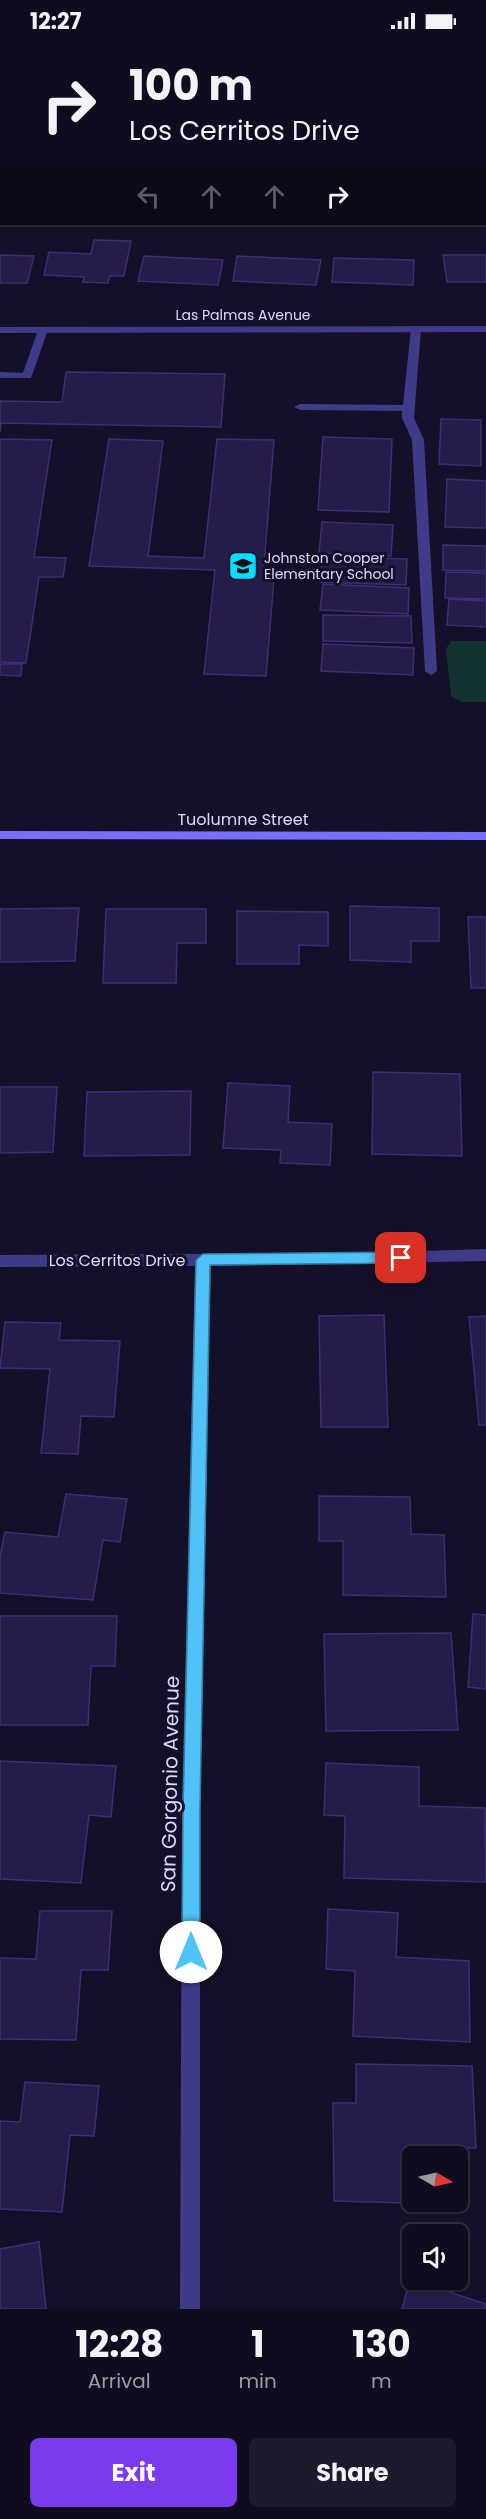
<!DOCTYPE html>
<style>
body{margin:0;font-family:Poppins,sans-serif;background:#1e1a2c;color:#f1f3f6;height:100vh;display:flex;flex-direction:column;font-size:22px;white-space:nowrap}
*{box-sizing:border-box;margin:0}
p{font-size:20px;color:#9c9ba4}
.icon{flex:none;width:33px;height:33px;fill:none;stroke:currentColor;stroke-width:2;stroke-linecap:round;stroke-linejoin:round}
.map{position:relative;height:2267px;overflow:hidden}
.details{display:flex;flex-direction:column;background:#100c1f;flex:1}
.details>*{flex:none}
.hud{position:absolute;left:0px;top:0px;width:486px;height:183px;box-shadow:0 2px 4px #0004,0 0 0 2px #302c3d;background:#100c1f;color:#f1f3f6;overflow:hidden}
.needle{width:39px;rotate:99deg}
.tools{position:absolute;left:402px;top:2104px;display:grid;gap:12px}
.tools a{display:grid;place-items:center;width:66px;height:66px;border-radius:9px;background:#100c1f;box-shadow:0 2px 4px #0004,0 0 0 2px #302c3d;font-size:30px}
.pin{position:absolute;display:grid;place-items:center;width:51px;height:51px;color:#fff;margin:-26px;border-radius:12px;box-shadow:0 3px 9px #0006}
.me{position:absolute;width:66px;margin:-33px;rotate:0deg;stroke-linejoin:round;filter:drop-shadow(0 0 4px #0008)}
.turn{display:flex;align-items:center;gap:21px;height:126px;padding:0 30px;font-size:27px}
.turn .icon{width:78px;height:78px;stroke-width:2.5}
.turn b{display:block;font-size:42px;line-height:51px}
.lanes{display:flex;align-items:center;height:57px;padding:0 30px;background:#0003;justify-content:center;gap:30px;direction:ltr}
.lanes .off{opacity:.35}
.eta{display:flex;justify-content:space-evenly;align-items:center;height:102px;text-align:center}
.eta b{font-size:36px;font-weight:700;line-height:42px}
.primary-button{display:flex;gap:12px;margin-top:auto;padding:12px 30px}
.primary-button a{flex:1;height:69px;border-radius:9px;background:#7c3aed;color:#fff;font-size:24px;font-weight:700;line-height:69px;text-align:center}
.primary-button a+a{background:#1e1a2c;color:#f1f3f6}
.status{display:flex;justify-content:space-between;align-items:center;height:42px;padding:0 30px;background:#100c1f;direction:ltr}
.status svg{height:16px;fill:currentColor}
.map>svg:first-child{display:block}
.green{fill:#133333}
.building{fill:#261c4a;stroke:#3e2d76;stroke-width:1.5}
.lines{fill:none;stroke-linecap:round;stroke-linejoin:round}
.service{fill:#403b88;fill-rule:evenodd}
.minor{fill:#403b88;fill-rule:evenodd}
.secondary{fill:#766fff;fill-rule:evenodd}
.route{fill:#4fc3f7;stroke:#337fa1;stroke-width:1.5}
.labels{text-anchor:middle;stroke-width:6;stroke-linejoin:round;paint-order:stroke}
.far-street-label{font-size:14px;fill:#ddd8ff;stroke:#151029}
.far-poi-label{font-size:14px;fill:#ddd8ff;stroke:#151029;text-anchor:start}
.street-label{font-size:16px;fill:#ddd8ff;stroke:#151029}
.near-street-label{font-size:20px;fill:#ddd8ff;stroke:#151029}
</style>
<div class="status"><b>12:27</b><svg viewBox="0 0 49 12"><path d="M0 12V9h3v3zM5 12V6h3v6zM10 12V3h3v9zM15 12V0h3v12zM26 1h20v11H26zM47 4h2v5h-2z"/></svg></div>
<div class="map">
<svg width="486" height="2267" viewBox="0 0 486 2267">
<rect width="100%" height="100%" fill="#151029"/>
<path class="green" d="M451,599h35v61h-24l-11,-6 -5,-47z"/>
<path class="building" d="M94,198l37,1 -7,35h-14l-2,7 -25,-1 1,-5 -40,-2 5,-23 42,2z
M0,213l34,1 -7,27h-27z
M443,213h43v27h-39z
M144,214l79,4 -5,25 -80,-4z
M237,214l84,4 -5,25 -83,-4z
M334,216l80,2 -1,25 -81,-3z
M66,330l159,2 -4,53 -220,-4 -1,9v-31l62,1z
M441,377l40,1v46l-42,-2z
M323,395l69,2 -3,73 -71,-2z
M0,397l52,1 -18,117 32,1 -3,19h-24l-13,86 -26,-1z
M109,397l54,2 -15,115 56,2 13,-119 57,1 -11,138 11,1 -8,97 -62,-2 11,-104 -126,-4z
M447,437l39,2v47l-41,-1z
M322,480l71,3 -2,31 -72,-3z
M443,503l43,1v25l-43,-1z
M322,514l85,3 -1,26 -86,-3z
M446,530l40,1v26l-41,-1z
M323,542l86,4 -1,26 -88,-4z
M449,557l37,2v26l-39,-2z
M323,573l88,1 1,27 -89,-2z
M323,602l91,4 -1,27 -92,-4z
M0,622h22l-1,12 -21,-1z
M350,864l89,2v33h-28v21l-61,-2z
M79,866l-4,53 -75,1v-53z
M106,867h100v34h-29l-1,40h-73z
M237,869l91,1v34l-29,-1v19h-62z
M468,875h18v71h-15z
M373,1030l87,2 2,82 -90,-2z
M228,1041l62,3 -2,36 44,2 -2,41 -50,-2 1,-13 -58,-2z
M0,1045h57l-4,65 -53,1z
M191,1049l-1,64 -106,1 3,-64z
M384,1273l4,112h-67l-2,-111z
M486,1274v109h-7l-10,-108z
M5,1280l56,1 -2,17 61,1 -6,76 -33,-1 -3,38 -37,-1 9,-84 -50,-1z
M66,1452l61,5 -7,43 -17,-2 -10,60 -93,-7v-37l5,-24 53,5z
M319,1454l91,1 1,37 33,1 2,62 -103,-2v-54h-24z
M473,1572l13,1v74l-18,-2z
M0,1574h117l-2,50h-24l-3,59h-88z
M451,1591l7,97 -132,1 -2,-97z
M0,1719l116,5 -5,51 -22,-2 -8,68 -81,-4z
M326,1721l93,4v39l66,2 1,74 -142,-4 1,-62 -21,-1z
M328,1867l70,4 -2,44 73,4 1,81 -117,-6 2,-65 -29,-2z
M40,1869h72l-4,59h-27l-5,70 -76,-1v-81l36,1z
M356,2022l116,2 4,82 -71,-1 2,56 -73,-2 -1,-98h23z
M25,2040l74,4 -5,50 -24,-1 -8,77 -62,-3v-88l20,1z
M39,2200l7,67h-46v-60z
M410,2237l76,25v5h-84z"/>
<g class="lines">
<path class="service" d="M416,284l5,3 -7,89 10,22 13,231 -6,4 -6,-4 -13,-231 -10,-22v-7l-102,-1 -6,-3 6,-3 103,1 8,-76z
M43,285l5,3 -17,48h-31v-6l23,1 15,-43z"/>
<path class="minor" d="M238,0h10v2h-10z
M484,81h2v6h-2z
M0,84h2v6h-2z
M486,284v6l-486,1v-6z
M486,1207v12l-275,5 -11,543v500h-20l2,-500 13,-543 -195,1v-12l358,-2z"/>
<path class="secondary" d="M0,789l486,1v8l-486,-1z"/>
</g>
<path class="route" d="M401,1210l7,6 -7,5 -191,2 -10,544v143l-3,6 -6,2 -6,-2 -3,-6 1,-143 13,-549 7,-6z"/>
<defs>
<g id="school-square" transform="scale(1.5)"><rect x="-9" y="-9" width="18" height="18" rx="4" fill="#04deff" stroke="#151029"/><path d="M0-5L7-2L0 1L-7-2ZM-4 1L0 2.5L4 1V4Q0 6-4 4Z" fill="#111"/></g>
</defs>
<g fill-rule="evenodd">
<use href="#school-square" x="243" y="524"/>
</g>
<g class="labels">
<g class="far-street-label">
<text x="243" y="278">Las Palmas Avenue</text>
</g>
<g class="far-poi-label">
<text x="264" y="521">Johnston Cooper<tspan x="264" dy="16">Elementary School</tspan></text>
</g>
<g class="street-label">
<text x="243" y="783">Tuolumne Street</text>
<text x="117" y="1224">Los Cerritos Drive</text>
</g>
<g class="near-street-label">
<text transform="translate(170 1742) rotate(-89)" y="7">San Gorgonio Avenue</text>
</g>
</g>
</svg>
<div class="tools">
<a><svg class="needle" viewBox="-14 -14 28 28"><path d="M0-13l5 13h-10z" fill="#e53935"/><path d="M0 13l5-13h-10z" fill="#9c9ba4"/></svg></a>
<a><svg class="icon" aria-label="sound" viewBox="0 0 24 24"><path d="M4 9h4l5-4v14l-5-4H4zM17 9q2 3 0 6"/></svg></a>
</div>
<div class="pin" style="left:401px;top:1216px;background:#d93025"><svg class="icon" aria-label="arrive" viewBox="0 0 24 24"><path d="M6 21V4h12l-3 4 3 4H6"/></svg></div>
<svg class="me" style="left:191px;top:1910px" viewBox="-20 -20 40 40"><circle r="19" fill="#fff"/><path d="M0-13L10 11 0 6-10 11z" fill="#4fc3f7"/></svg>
<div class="hud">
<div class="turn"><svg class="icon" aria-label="right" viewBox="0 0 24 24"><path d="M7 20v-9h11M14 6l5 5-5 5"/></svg><div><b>100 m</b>Los Cerritos Drive</div></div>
<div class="lanes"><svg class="icon off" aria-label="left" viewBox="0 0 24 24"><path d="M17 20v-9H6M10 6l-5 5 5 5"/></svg><svg class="icon off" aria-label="ahead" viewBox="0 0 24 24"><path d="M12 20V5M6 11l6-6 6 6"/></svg><svg class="icon off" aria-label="ahead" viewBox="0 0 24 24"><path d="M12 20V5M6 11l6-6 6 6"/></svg><svg class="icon" aria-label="right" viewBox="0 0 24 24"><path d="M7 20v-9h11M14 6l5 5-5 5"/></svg></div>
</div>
</div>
<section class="details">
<div class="eta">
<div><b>12:28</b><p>Arrival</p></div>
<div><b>1</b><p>min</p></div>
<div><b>130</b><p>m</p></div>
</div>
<div class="primary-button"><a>Exit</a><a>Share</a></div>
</section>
